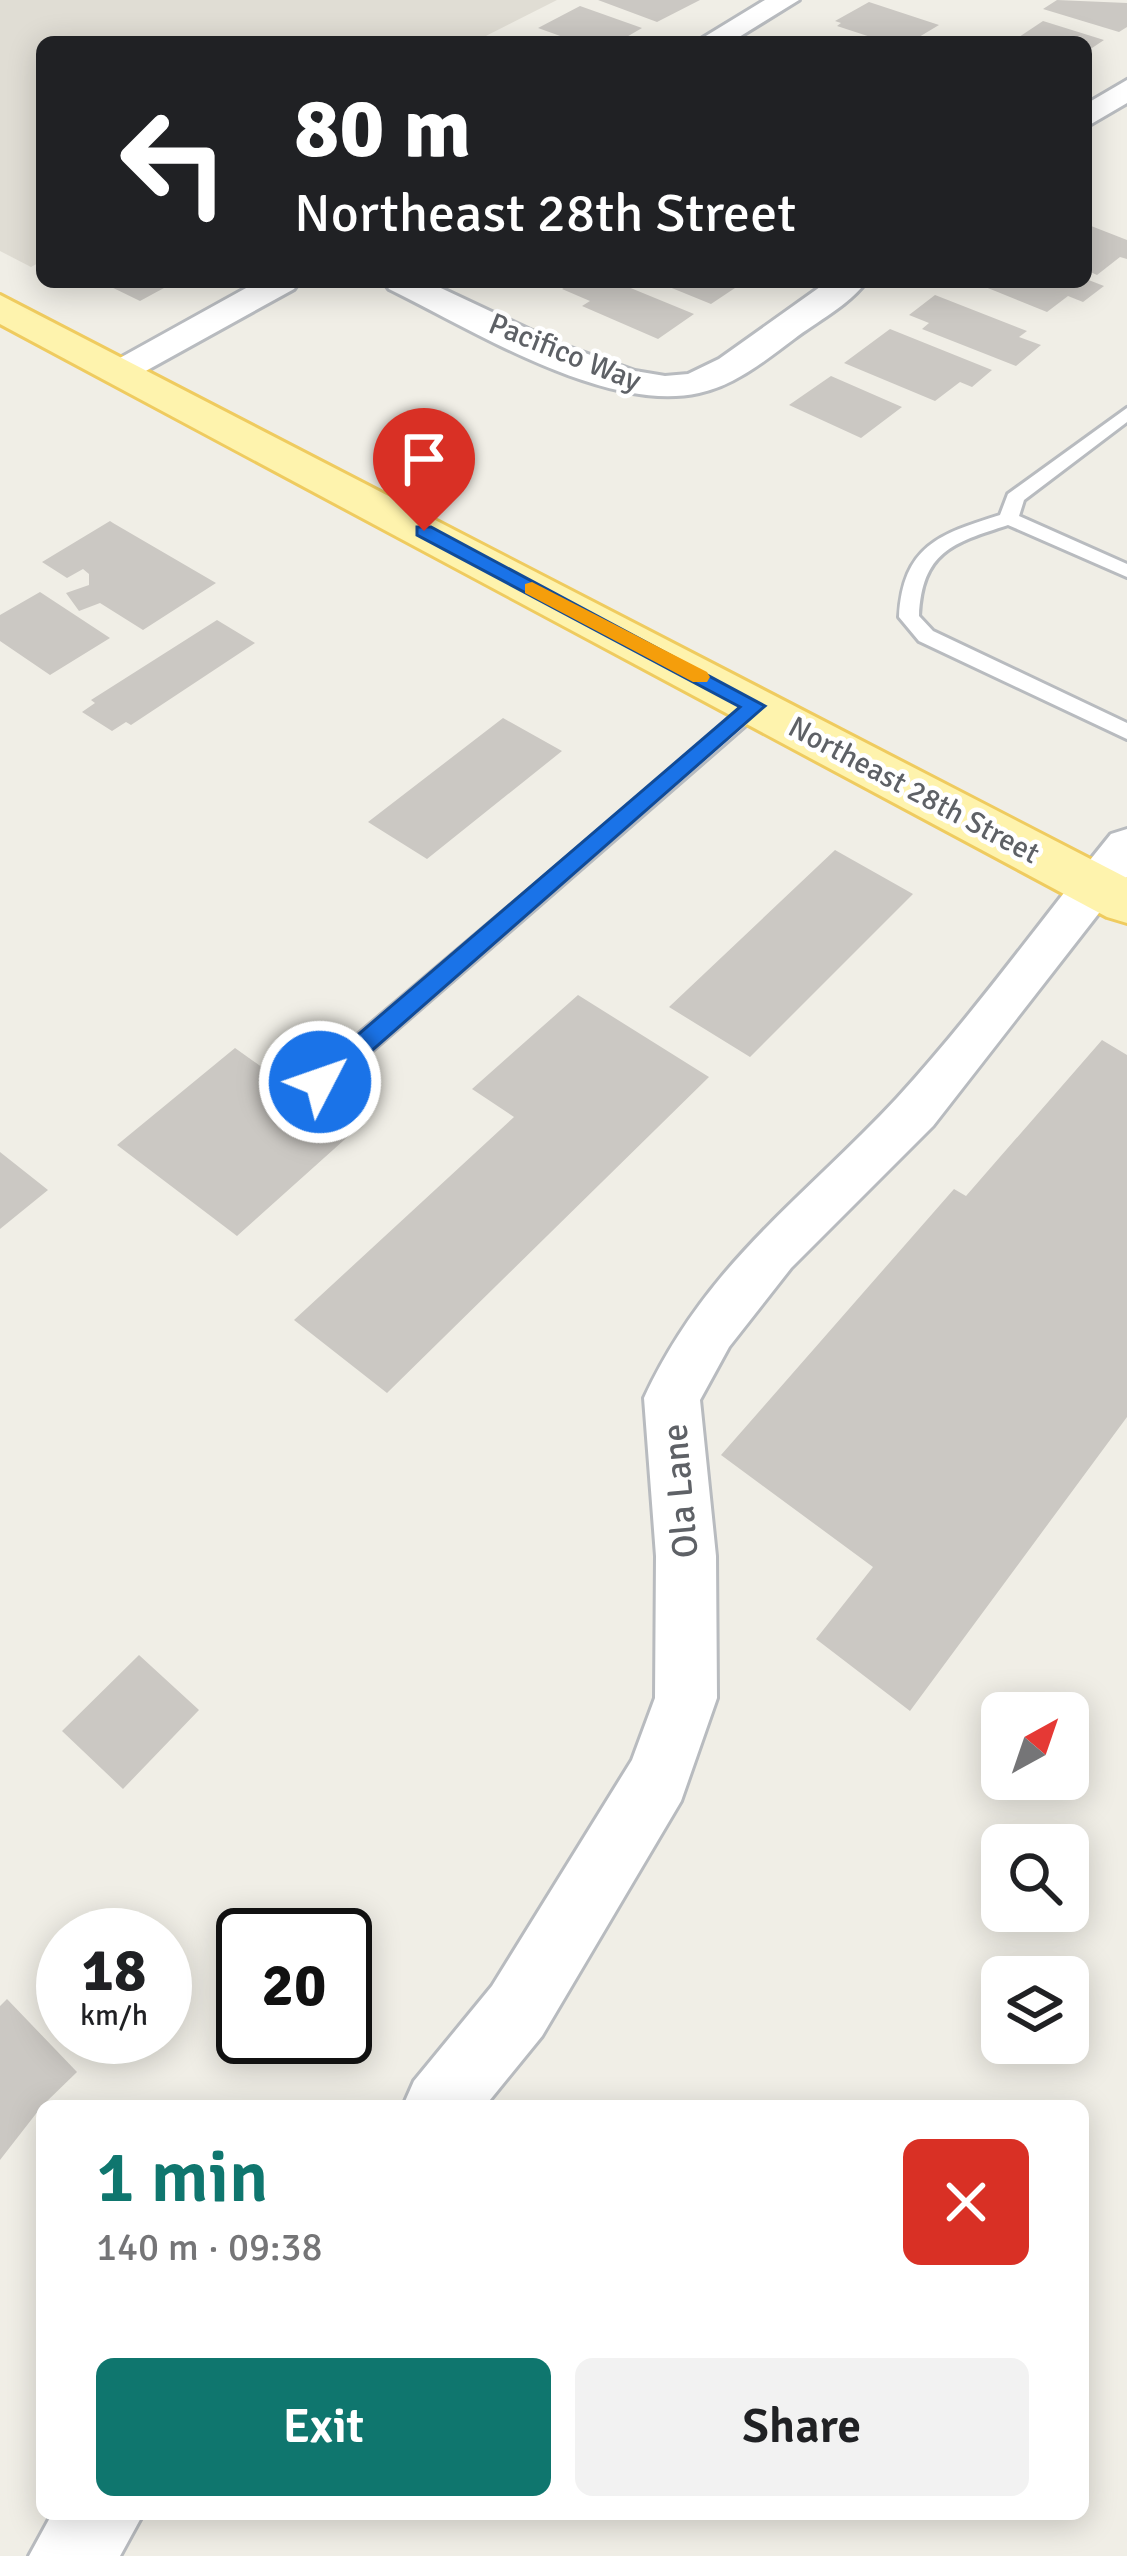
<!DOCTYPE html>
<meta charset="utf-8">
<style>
body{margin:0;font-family:Signika,sans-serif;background:#f2f2f2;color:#202124;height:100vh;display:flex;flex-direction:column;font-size:45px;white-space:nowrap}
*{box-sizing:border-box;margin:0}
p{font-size:39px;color:#757577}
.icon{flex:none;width:66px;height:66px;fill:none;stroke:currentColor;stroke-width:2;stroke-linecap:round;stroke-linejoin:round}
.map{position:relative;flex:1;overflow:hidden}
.sheet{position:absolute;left:36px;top:2100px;width:1053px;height:420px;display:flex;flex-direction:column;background:#fff;border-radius:18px;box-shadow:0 6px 30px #0003}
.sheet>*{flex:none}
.guide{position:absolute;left:36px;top:36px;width:1056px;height:252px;border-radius:18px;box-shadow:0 6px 30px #0003;background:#202124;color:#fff;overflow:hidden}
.needle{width:78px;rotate:40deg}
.tools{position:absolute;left:981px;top:1692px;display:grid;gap:24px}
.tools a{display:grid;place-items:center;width:108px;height:108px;border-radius:18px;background:#fff;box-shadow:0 6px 30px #0003;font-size:60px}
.speed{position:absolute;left:36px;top:1908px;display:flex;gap:24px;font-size:60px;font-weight:700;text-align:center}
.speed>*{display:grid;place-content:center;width:156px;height:156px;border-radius:50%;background:#fff;box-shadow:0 6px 30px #0003;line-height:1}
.speed small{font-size:30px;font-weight:400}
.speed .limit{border:6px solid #111;border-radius:18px;background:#fff;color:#111}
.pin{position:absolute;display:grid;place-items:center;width:102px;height:102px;color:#fff;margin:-123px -51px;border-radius:50% 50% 50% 0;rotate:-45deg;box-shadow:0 0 12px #0007}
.pin .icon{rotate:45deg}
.me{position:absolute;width:132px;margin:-66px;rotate:49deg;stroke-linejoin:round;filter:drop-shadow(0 0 9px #0008)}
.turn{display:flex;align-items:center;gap:42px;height:252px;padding:0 60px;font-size:54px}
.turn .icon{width:156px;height:156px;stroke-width:2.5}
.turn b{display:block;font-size:84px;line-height:102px}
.round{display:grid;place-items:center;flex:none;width:126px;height:126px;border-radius:18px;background:#f2f2f2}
.head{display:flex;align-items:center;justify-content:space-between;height:204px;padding:0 60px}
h1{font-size:72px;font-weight:600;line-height:90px;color:#0f766e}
.button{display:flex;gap:24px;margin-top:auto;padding:24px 60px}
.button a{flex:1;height:138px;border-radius:18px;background:#0f766e;color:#fff;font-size:48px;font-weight:600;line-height:138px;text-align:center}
.button a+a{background:#f2f2f2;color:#202124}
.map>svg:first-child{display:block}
.education{fill:#e0ddd4}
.building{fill:#cbc8c3}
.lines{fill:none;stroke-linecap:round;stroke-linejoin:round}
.service-casing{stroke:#b8bbbf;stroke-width:6}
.minor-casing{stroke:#b8bbbf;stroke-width:6}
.primary-casing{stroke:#efcb5f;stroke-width:6}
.service{fill:#fff;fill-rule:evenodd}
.minor{fill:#fff;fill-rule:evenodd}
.primary{fill:#fef3ad;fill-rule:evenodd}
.route{fill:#1a73e8;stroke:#114b97;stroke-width:3}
.slow{fill:#f59e0b}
.labels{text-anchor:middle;stroke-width:9;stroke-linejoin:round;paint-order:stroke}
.far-street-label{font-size:30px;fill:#5e6166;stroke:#fff}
.street-label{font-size:36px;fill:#5e6166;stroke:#fff}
</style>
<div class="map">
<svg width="1127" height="2556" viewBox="0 0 1127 2556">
<rect width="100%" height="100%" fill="#f0eee6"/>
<path class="education" d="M0,0h557l-83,42h-432v219l-11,6 -31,-16z"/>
<path class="building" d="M598,0h102l-43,22z
M1057,0l70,3v24l-8,5 -76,-23z
M869,2l70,23 -20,12 11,5h-44l-49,-16 4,-3 -6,-2z
M580,6l62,22 -24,14h-41l-39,-14z
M1043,21l61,19 -18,12v-10l-70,-3z
M1086,224l41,16v19l-7,-2 -23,18 -11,-5z
M1086,279l18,7 -21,16 -15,-6 -21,16 -74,-30z
M101,282h74l-35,19z
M573,282h43l78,32 -36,25 -76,-33 8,-5 -28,-12z
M657,282h87l-33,22z
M935,295l92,36 -8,6 22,8 -25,21 -94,-37 7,-6 -20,-8z
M890,329l102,41 -20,17 -12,-5 -25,19 -91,-38z
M831,376l71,31 -41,31 -72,-33z
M110,521l3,2 103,60 -73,47 -43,-27 -21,8 -13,-18 23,-8v-11l-6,-5 -16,9 -25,-16z
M40,592l70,46 -60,37 -50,-34v-26z
M217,620l38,23 -124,82 -5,-3 -14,9 -30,-19 13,-9 -4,-3z
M503,718l59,33 -135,108 -59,-37z
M835,850l78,44 -163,163 -81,-50z
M578,995l131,82 -322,316 -93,-73 220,-203 -42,-28z
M1102,1040l25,15v362l-217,294 -94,-72 57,-72 -152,-112 233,-266 12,7z
M235,1048l118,84 -116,104 -120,-91z
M0,1152l48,38 -48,39z
M139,1655l60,55 -76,79 -61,-58z
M7,1999l70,73 -35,34 -42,54v-154z"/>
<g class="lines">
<g class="service-casing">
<path id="service" d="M1127,408v14l-103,78 -5,16 108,48v13l-119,-52c-56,18 -86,27 -89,91l14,15 194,92v16l-208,-98 -20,-24c4,-71 40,-83 101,-102l8,-21z
M755,699l11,7 -4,5 -434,378h-18l-3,-7 3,-7z"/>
</g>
<g class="minor-casing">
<path id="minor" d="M765,0h34l-68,42h-35z
M1127,80v23l-41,24v-23z
M257,282h42l-5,7 -161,89h-24l-6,-7 6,-7z
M384,282h44l132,62 75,27 30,5 23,-2 31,-15 108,-77h39c-17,23 -50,40 -72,57 -28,21 -60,47 -95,54 -93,21 -228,-64 -310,-104z
M1127,829v48l-194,249 -142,142 -62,79 -29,53 16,156 1,142 -36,103 -139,235 -57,70h-82l11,-25 78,-95 140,-226 23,-62 1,-142 -12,-158c63,-135 156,-196 253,-300 76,-83 143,-177 214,-264z
M52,2514h91l-23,42h-91z"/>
</g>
<g class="primary-casing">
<path id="primary" d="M0,295l1127,583v45l-20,-6 -1107,-593z"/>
</g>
<use href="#service" class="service"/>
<use href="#minor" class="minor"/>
<use href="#primary" class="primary"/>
</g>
<path class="route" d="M417,527h14l334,179 -437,383h-17l-4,-7 4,-7 429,-368 -323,-172z"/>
<path class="slow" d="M532,582l175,90 3,5 -3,5h-14l-168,-89v-9z"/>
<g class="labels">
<g class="far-street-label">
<text transform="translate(565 352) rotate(22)" y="10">Pacifico Way</text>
<text transform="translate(914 790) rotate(28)" y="10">Northeast 28th Street</text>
</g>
<g class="street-label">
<text transform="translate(679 1491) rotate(-95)" y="13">Ola Lane</text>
</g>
</g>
</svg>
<div class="tools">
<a><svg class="needle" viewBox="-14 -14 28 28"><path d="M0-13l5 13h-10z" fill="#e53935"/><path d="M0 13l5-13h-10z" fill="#757577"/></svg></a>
<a><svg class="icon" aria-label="search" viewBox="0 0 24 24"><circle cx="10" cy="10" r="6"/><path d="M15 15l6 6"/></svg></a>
<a><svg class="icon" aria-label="layers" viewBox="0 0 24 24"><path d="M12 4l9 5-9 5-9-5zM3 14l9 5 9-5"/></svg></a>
</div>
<div class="speed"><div>18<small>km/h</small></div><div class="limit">20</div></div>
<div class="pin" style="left:424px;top:531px;background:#d93025"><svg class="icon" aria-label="arrive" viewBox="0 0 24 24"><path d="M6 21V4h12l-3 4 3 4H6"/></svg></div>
<svg class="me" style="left:320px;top:1082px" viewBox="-20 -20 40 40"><circle r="17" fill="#1a73e8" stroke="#fff" stroke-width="3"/><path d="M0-11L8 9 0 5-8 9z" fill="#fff"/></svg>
<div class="guide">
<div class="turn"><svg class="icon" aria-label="left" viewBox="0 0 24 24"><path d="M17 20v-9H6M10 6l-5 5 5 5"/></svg><div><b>80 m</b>Northeast 28th Street</div></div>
</div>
<section class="sheet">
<div class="head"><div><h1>1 min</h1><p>140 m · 09:38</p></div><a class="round" style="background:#d93025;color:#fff"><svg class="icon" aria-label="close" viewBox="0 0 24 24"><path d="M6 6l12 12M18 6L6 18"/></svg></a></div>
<div class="button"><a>Exit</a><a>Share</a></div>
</section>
</div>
